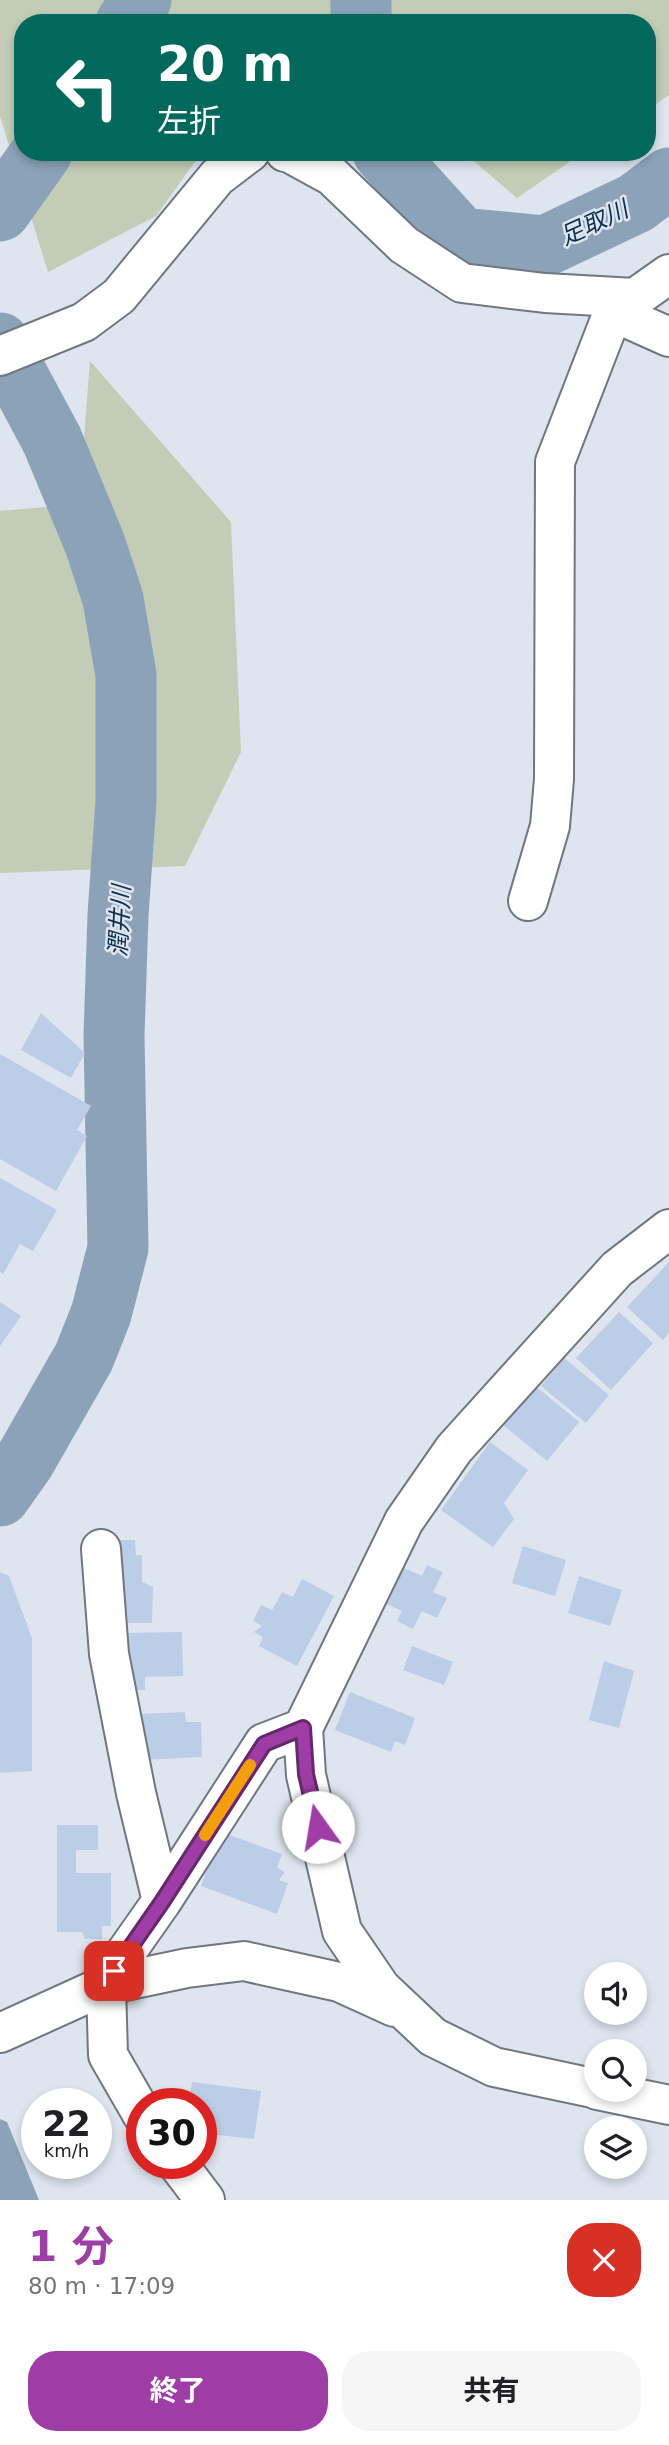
<!DOCTYPE html>
<html lang="ja">
<meta charset="utf-8">
<style>
body{margin:0;font-family:"DejaVu Sans","Noto Sans JP",sans-serif;background:#f6f6f6;color:#202124;height:100vh;display:flex;flex-direction:column;font-size:26px;white-space:nowrap}
*{box-sizing:border-box;margin:0}
p{font-size:23px;color:#757577}
.icon{flex:none;width:38px;height:38px;fill:none;stroke:currentColor;stroke-width:2;stroke-linecap:round;stroke-linejoin:round}
.map{position:relative;height:2200px;overflow:hidden}
.drawer{display:flex;flex-direction:column;background:#fff;flex:1}
.drawer>*{flex:none}
.hud{position:absolute;left:14px;top:14px;width:642px;height:147px;border-radius:28px;box-shadow:0 4px 10px #0003;background:#00695c;color:#fff;overflow:hidden}
.tools{position:absolute;left:584px;top:1962px;display:grid;gap:14px}
.tools a{display:grid;place-items:center;width:63px;height:63px;border-radius:50%;background:#fff;box-shadow:0 4px 10px #0003;font-size:35px}
.speed{position:absolute;left:21px;top:2088px;display:flex;gap:14px;font-size:35px;font-weight:700;text-align:center}
.speed>*{display:grid;place-content:center;width:91px;height:91px;border-radius:50%;background:#fff;box-shadow:0 4px 10px #0003;line-height:1}
.speed small{font-size:18px;font-weight:400}
.speed .limit{border:10px solid #d22;background:#fff;color:#111}
.pin{position:absolute;display:grid;place-items:center;width:60px;height:60px;color:#fff;margin:-30px;border-radius:14px;box-shadow:0 4px 10px #0006}
.me{position:absolute;width:77px;margin:-38px;rotate:347deg;stroke-linejoin:round;filter:drop-shadow(0 0 5px #0008)}
.turn{display:flex;align-items:center;gap:24px;height:147px;padding:0 28px;font-size:32px}
.turn .icon{width:91px;height:91px;stroke-width:2.5}
.turn b{display:block;font-size:49px;line-height:60px}
.round{display:grid;place-items:center;flex:none;width:74px;height:74px;border-radius:28px;background:#f6f6f6}
.overview{display:flex;align-items:center;justify-content:space-between;height:119px;padding:0 28px}
h1{font-size:42px;font-weight:700;line-height:52px;color:#9d3da5}
.action{display:flex;gap:14px;margin-top:auto;padding:14px 28px}
.action a{flex:1;height:80px;border-radius:28px;background:#9d3da5;color:#fff;font-size:28px;font-weight:700;line-height:80px;text-align:center}
.action a+a{background:#f6f6f6;color:#202124}
.map>svg:first-child{display:block}
.green{fill:#c2ccb6}
.water{fill:#8ca2b8}
.lines{fill:none;stroke-linecap:round;stroke-linejoin:round}
.river{stroke:#8ca2b8;stroke-width:61}
.building{fill:#bbcde7}
.street-casing{stroke:#717780;stroke-width:42}
.street{stroke:#fff;stroke-width:38}
.route-casing{stroke:#66286b;stroke-width:18}
.route{stroke:#9d3da5;stroke-width:12}
.slow{stroke:#f59e0b;stroke-width:12}
.labels{text-anchor:middle;stroke-width:5;stroke-linejoin:round;paint-order:stroke}
.water-label{font-size:24px;font-style:italic;fill:#0b3252;stroke:#dee5ef}
</style>
<div class="map">
<svg width="669" height="2200" viewBox="0 0 669 2200">
<rect width="100%" height="100%" fill="#dee5ef"/>
<path class="green" d="M0,0h669v95l-21,15v-87h-625v129h179l-46,64 -108,56 -48,-156z
M463,152h121l-67,46z
M90,361l141,161 10,230 -56,114 -185,7v-362l79,-7z"/>
<path class="water" d="M0,2119l7,3 32,78h-39z"/>
<g class="lines">
<path class="river" d="M361,0v23
M126,23l15,-23
M383,152l78,86 84,8 91,-43 33,-25
M0,211l42,-59
M0,343l52,97 43,104 18,55 13,76v126l-8,114 -4,121 4,212 -17,66 -17,43 -60,105 -24,34"/>
</g>
<path class="building" d="M41,1013l44,40 -14,25 -50,-28z
M0,1054l91,52 -14,24 10,6 -31,55 -56,-32z
M0,1178l57,32 -24,41 -13,-7 -17,30 -3,-2z
M669,1262v71l-6,7 -36,-33z
M0,1302l21,14 -21,30z
M619,1312l34,31 -42,47 -35,-32z
M564,1358l45,37 -23,28 -45,-37z
M534,1385l45,37 -32,39 -45,-37z
M490,1442l38,28 -24,33 10,16 -21,28 -52,-37z
M110,1540h25l1,15h6v27l11,5 -1,36h-43z
M523,1546l43,14 -11,36 -43,-13z
M427,1565l16,7 -10,20 14,6 -10,20 -15,-7 -9,18 -16,-8 5,-10 -15,-7 17,-36 18,8z
M0,1572l9,4 23,62v133l-32,2z
M579,1576l43,14 -12,36 -42,-13z
M302,1579l32,17 -37,70 -38,-20 4,-9 -9,-5 8,-6 -9,-5 8,-16 11,5 10,-18 11,5z
M182,1632l1,44 -38,1v13h-23l-1,-57z
M412,1646l41,16 -9,23 -41,-15z
M604,1661l30,10 -15,57 -30,-8z
M350,1692l65,26 -10,27 -10,-4 -4,11 -56,-22z
M185,1712l1,10h15l1,35 -60,3 -2,-46z
M57,1825h41v25h-22v23h35v53h-9v13h-17l-3,-7h-25z
M221,1832l61,22 -5,14 8,4 -6,8 9,3 -11,31 -76,-28z
M192,2082l69,9 -7,48 -53,-6v-29h-12z"/>
<g class="lines">
<g class="street-casing">
<path id="street" d="M285,152l5,1 42,23 72,69 58,38 83,10 90,5 34,-24
M630,301l-17,11 56,25
M0,356l84,-34 35,-26 98,-119 33,-25
M528,901l22,-75 4,-47 1,-317 58,-150
M101,1549l8,105 27,139 26,108
M0,2033l106,-48 81,-17 57,-7 95,21 55,25
M597,2089l-103,-22 -61,-30 -52,-49 -39,-57 -36,-156 -3,-47 101,-207 50,-72 163,-180 52,-40
M597,2090l72,15
M142,2114l-34,-59 -2,-70 16,-27 40,-57 102,-158 39,-15
M177,2163l28,37"/>
</g>
<use href="#street" class="street"/>
</g>
<g class="lines">
<g class="route-casing">
<path id="route" d="M114,1971l48,-69 102,-158 39,-16 3,46 12,53"/>
</g>
<use href="#route" class="route"/>
<path class="slow" d="M205,1835l45,-70"/>
</g>
<g class="labels">
<g class="water-label">
<text transform="translate(594 223) rotate(-25)" y="8">足取川</text>
<text transform="translate(120 921) rotate(-87)" y="8">潤井川</text>
</g>
</g>
</svg>
<div class="tools">
<a><svg class="icon" aria-label="sound" viewBox="0 0 24 24"><path d="M4 9h4l5-4v14l-5-4H4zM17 9q2 3 0 6"/></svg></a>
<a><svg class="icon" aria-label="search" viewBox="0 0 24 24"><circle cx="10" cy="10" r="6"/><path d="M15 15l6 6"/></svg></a>
<a><svg class="icon" aria-label="layers" viewBox="0 0 24 24"><path d="M12 4l9 5-9 5-9-5zM3 14l9 5 9-5"/></svg></a>
</div>
<div class="speed"><div>22<small>km/h</small></div><div class="limit">30</div></div>
<div class="pin" style="left:114px;top:1971px;background:#d93025"><svg class="icon" aria-label="arrive" viewBox="0 0 24 24"><path d="M6 21V4h12l-3 4 3 4H6"/></svg></div>
<svg class="me" style="left:318px;top:1827px" viewBox="-20 -20 40 40"><circle r="19" fill="#fff"/><path d="M0-13L10 11 0 6-10 11z" fill="#9d3da5"/></svg>
<div class="hud">
<div class="turn"><svg class="icon" aria-label="left" viewBox="0 0 24 24"><path d="M17 20v-9H6M10 6l-5 5 5 5"/></svg><div><b>20 m</b>左折</div></div>
</div>
</div>
<section class="drawer">
<div class="overview"><div><h1>1 分</h1><p>80 m · 17:09</p></div><a class="round" style="background:#d93025;color:#fff"><svg class="icon" aria-label="close" viewBox="0 0 24 24"><path d="M6 6l12 12M18 6L6 18"/></svg></a></div>
<div class="action"><a>終了</a><a>共有</a></div>
</section>
